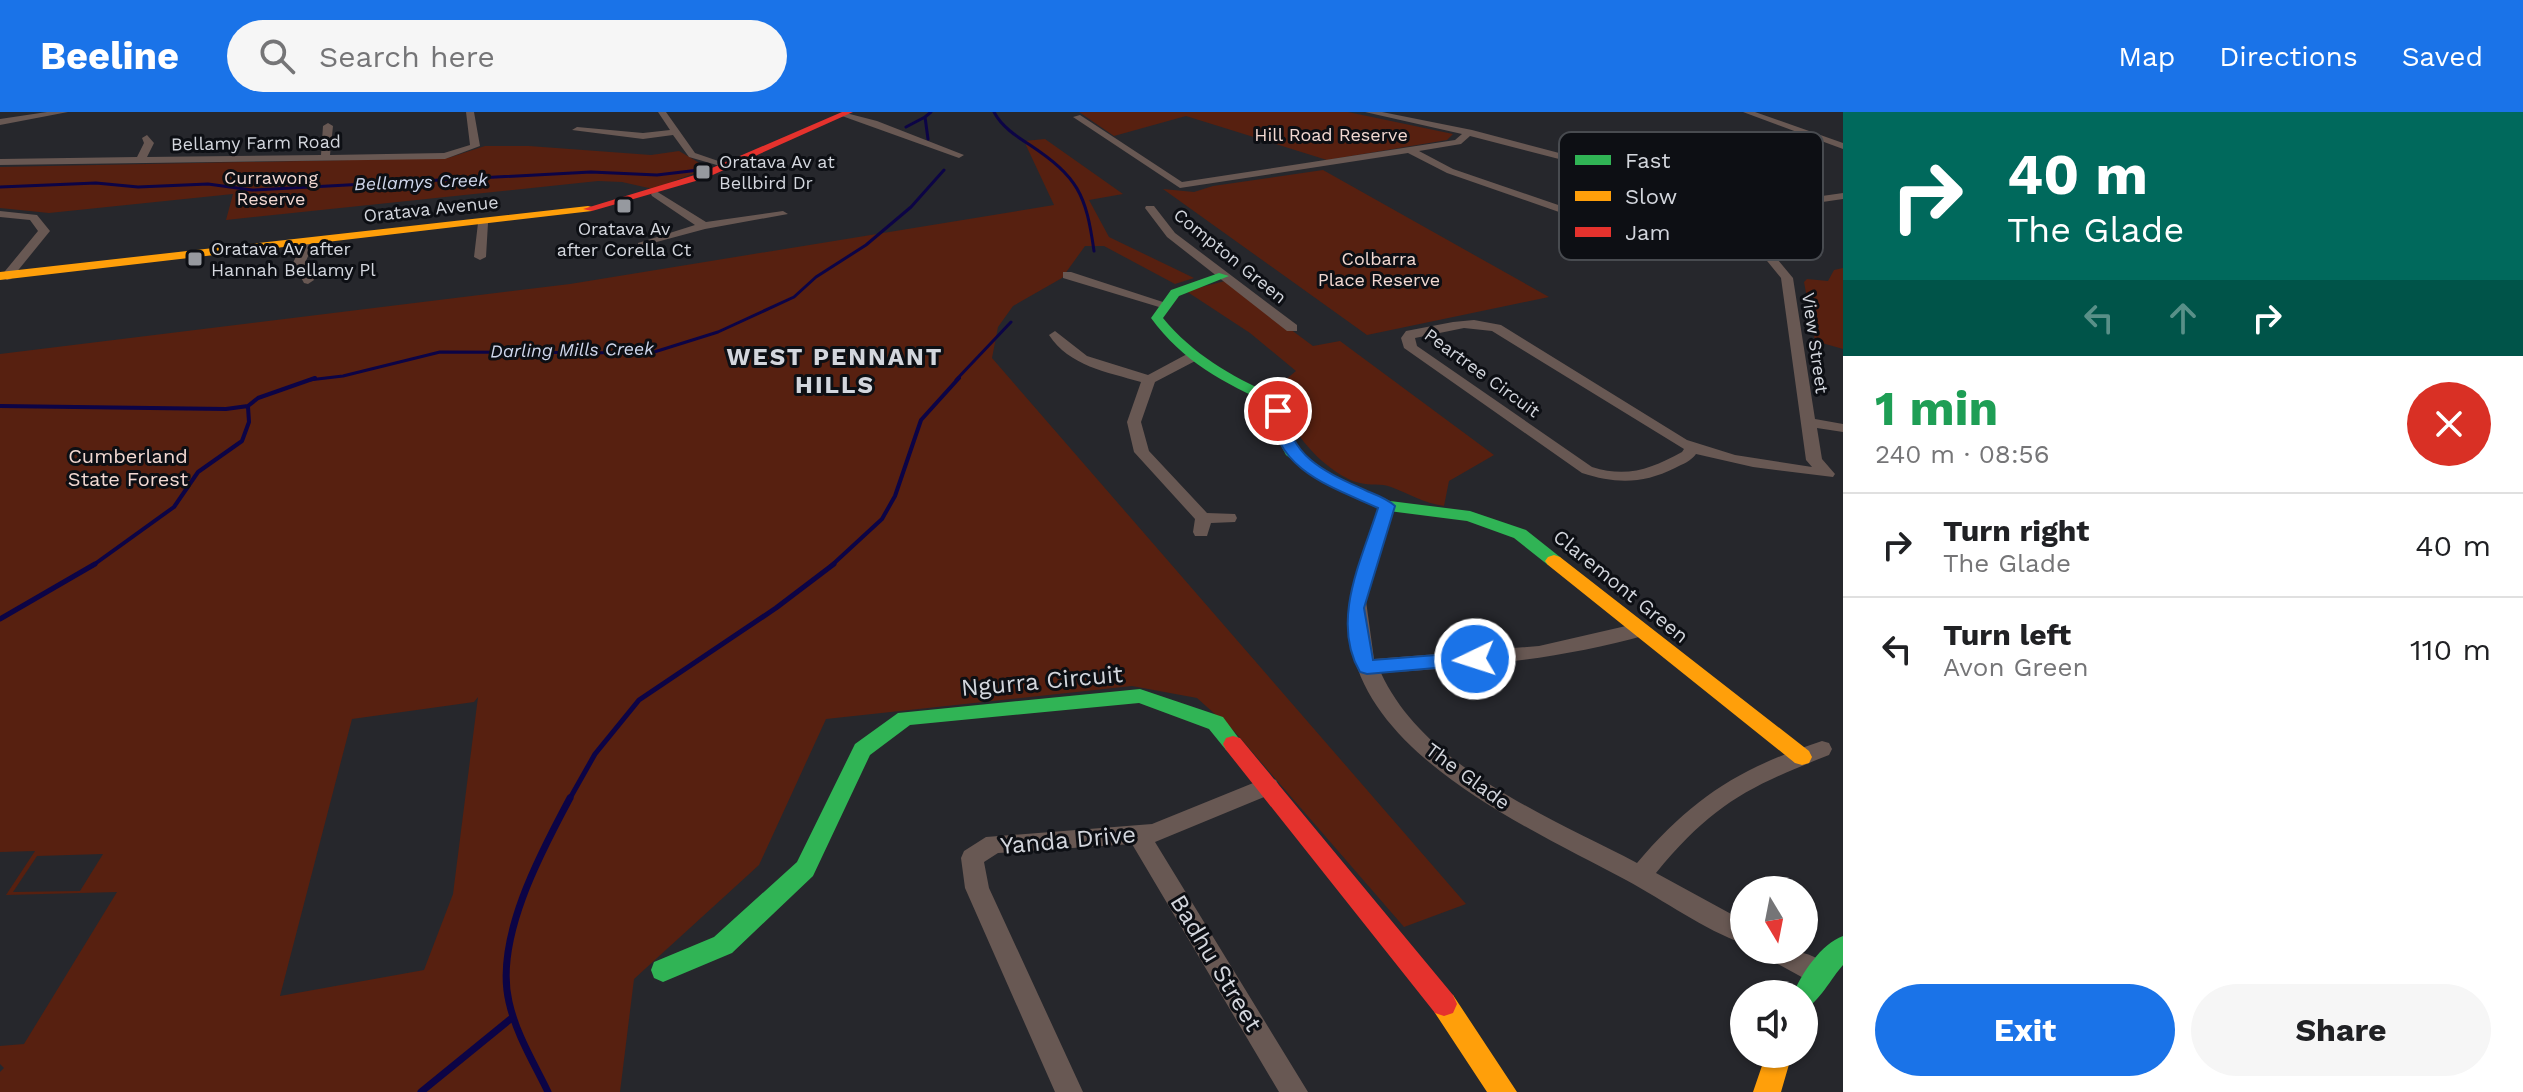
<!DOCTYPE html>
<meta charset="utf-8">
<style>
body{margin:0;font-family:"Work Sans",sans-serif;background:#f6f6f6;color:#202124;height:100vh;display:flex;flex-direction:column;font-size:30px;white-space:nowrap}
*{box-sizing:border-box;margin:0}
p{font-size:26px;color:#757577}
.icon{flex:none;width:44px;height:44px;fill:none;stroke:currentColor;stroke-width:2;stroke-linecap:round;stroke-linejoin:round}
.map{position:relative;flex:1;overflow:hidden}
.drawer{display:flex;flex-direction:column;background:#fff;width:680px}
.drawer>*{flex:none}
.banner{background:#00695c;color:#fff;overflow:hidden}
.needle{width:52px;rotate:170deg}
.fabs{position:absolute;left:1730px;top:764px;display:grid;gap:16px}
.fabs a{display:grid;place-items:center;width:88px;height:88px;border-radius:50%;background:#fff;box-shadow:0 2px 6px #0004;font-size:40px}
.pin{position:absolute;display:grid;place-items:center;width:68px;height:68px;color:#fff;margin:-34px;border:4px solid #fff;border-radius:50%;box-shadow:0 2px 8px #0007}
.me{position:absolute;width:88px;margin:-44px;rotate:266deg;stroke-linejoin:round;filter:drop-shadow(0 0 6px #0008)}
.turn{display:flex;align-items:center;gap:28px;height:168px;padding:0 32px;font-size:36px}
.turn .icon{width:104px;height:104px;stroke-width:2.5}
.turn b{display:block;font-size:56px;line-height:68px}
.lanes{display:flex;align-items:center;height:76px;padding:0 32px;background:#0003;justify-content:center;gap:40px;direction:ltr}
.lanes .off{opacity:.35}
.round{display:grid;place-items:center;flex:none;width:84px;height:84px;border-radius:42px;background:#f6f6f6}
.headline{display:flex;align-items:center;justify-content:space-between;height:136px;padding:0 32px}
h1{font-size:48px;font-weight:700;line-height:60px;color:#1e9e55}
.primary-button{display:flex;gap:16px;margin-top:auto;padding:16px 32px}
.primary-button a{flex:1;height:92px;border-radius:48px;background:#1a73e8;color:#fff;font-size:32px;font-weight:700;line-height:92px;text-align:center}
.primary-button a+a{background:#f6f6f6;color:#202124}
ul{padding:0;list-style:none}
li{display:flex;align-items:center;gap:24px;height:104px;padding:0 32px;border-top:2px solid #e0e0e0}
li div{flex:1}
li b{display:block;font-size:30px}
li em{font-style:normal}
header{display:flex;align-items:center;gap:48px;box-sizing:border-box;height:112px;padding:0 40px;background:#1a73e8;color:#fff}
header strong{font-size:38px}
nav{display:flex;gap:44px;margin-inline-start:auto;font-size:28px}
.search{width:560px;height:72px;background:#f6f6f6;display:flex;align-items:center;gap:20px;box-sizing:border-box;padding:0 28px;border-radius:44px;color:#757577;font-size:30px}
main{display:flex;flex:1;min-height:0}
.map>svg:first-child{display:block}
.green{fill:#572010;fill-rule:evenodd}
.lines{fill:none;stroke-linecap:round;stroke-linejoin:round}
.stream-far3{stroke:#0c0446;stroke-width:3}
.stream-far2{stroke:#0c0446;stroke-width:4}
.stream-far1{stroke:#0c0446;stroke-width:5}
.stream{stroke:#0c0446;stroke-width:7}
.street{fill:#685853;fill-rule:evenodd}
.fast{fill:#30b455;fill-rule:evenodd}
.slow{fill:#ff9f0a;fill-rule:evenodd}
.jam{fill:#e5322d;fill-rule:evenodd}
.route{fill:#1a73e8;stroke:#114b97;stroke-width:2}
.poi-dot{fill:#96999f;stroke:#0d0f14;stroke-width:3}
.labels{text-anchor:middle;stroke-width:6;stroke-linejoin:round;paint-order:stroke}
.far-park-label{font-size:18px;fill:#f2d8d1;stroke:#0d0f14}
.far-street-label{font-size:18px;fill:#d3d6dd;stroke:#0d0f14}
.far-poi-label{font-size:18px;fill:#d3d6dd;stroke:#0d0f14;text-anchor:start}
.far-water-label{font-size:18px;font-style:italic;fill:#cfd6eb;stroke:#0d0f14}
.park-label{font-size:20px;fill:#f2d8d1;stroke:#0d0f14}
.street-label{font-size:20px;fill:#d3d6dd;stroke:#0d0f14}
.far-district-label{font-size:24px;font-weight:bold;letter-spacing:2px;fill:#d3d6dd;stroke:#0d0f14}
.near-street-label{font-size:24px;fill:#d3d6dd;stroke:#0d0f14}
.key{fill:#0d0f14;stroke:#484b50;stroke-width:2}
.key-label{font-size:22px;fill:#d3d6dd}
</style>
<header>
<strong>Beeline</strong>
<div class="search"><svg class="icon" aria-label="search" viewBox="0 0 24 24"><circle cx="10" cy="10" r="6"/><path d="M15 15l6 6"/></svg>Search here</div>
<nav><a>Map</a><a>Directions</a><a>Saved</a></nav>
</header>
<main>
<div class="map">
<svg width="1843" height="980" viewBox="0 0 1843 980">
<rect width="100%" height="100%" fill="#26272c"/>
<path class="green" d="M1079,0h269l105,22 -6,6 -120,20 -141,-44 -72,20z
M1045,27l78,55 -34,6 20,37 85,41 -19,6 -71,-38h-19l-23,32 -49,28 -15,21 -6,31 474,546 -62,23 -169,-195 -38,-34 -65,-12 -306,33 -67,146 -125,114 -14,113h-620v-20l4,-4 -4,-4v-18l24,-2 93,-152 -111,3 29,-44 -35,1v-498l570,-70 484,-79 -30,-64zM478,585l-25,197 -29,76 -144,26 72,-277 122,-17zM103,742l-23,37 -67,1 24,-36z
M485,34h44l122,9 28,-4 29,17 -55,21 -31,-7 -24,-1 -372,39 7,-26 -184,19 -49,-5v-41l448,-9z
M1323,58l226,127 -182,38 -204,-146 31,3 19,-6z
M1843,156v81l-28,-8 -11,-59 3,-3 21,2 6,-11z
M1225,169l88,65 27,-5 154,114 -45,26 -5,25c-21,-3 -34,-12 -53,-19 -10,-4 -21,-1 -31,-4 -30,-7 -77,-54 -74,-85l-14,-7 24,-20 -46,-38 -64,-42z"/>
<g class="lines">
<path class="stream-far3" d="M994,0c8,15 22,24 36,33 48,32 56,49 64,106
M906,15l19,-10
M928,27l-3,-22 6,-5
M0,75l96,-4 42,4 70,-3 44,6 339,-18 66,3 42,-5
M309,268l34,-4 97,-24 211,1 67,-21 76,-35 22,-20 50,-32 45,-38 33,-37
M956,268l55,-58"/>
<path class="stream-far2" d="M0,294l226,3 22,-3
M248,294l10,-8 57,-20
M92,454l82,-59 24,-35 44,-31 7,-19 -1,-15
M831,454l51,-47 13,-23 26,-76 38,-42"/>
<path class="stream-far1" d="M0,507l95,-55
M569,688l26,-46 44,-54 137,-92 58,-44"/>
<path class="stream" d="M421,980l92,-75
M548,980c-14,-29 -32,-58 -39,-90 -15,-63 32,-150 61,-204"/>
<path class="street" d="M47,0h21l-68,13v-6z
M466,0h8l6,34 -35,13 -445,6v-6l137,-2 7,-14 -2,-5 5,-3 7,8 -7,14 174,-2 2,-29 5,-3 5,3 -3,29 114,-2 26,-8z
M658,0h8l29,41 32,11v4l-38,-11 -16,-22 -30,4 -71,-9 5,-3 66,6 27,-3z
M842,0l35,9 87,34 -5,3 -117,-42z
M1365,0h17l90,18 129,34 62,21 55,26 91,-13 -47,-19 -57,-35 -17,-6v-4l23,6 59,35 52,21 21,-3v6l-117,17 36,25 31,37 22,141 28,5v8l-26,-4 5,31 13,15 -2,3 -80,-10 -57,-13c-5,7 -13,10 -21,14 -32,16 -59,16 -93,5l-178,-125 -3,-10 5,-7 47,-9 21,-2 27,5 186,115 48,15 77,12 -6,-7 -25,-182 -27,-33 -44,-30 -54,-26 -62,-21 -124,-32 -9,8 -42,7 34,18 114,39v4h-8l-112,-39 -39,-20 -228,35 -107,-71 7,-2 102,67 273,-42 7,-6zM1464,216l28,3 192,118 -2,3c-31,17 -55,26 -90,15l-175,-121 -2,-8z
M1743,0h12l88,31v6z
M656,79l50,31 77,-11 5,3 -83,15 -67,18v-4l57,-18 -43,-29 -1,-2z
M1146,94h8l21,27 122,92v6h-10l-120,-94 -22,-29z
M0,99l37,4 13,16 -39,48 -4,1 -6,-4 37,-45 -8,-11 -30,-3z
M483,108l5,3 -2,34 -6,3 -6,-3 4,-34z
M308,128l6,3 -9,20 9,17 -6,4 -4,-1 -11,-20 9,-20z
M1063,160h8l98,32 -10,3 -96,-29z
M1055,219l32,25 61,19 41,-22h10v6l-44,23 -14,40 8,29 58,62 28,1 2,4 -2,4 -24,1 -4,13h-12l-2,-4 2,-13 -61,-67 -7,-30 14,-40c-34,-10 -72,-16 -92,-47z
M1387,389l8,5 -29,95 8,58 165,-13 100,-23 9,7 -2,5c-88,25 -175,32 -265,38 43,94 168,144 256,190 56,-66 103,-95 185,-122l7,2 3,6 -3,6c-81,32 -116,49 -173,118l88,48v23c-41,-15 -79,-43 -118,-64 -91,-49 -247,-117 -273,-227 -13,-56 9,-96 26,-147z
M1268,665l8,3 3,6 -3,6 -121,50 153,250h-29l-147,-248 -134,9 -14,9 5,26 94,204h-28l-90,-204 -4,-30 3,-7 22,-14 166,-13z
M1764,838c23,0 55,-1 67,24l-4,8 -9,4 -51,-28z"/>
<path class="fast" d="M1219,161l10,3 -50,20 -16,22c33,40 75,62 122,82l2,30 13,22 32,23 58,26 80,10 56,19 34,27 3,4 -3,4h-12l-34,-27 -47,-17 -86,-11 -61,-29 -34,-26 -13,-25v-25c-48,-21 -91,-44 -122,-87l20,-28z
M1140,577l83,28 20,27 -3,6 -7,2 -7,-2 -17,-21 -70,-26 -229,22 -40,30 -57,121 -81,77 -69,29 -9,-4 -3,-8 3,-8 60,-25 83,-75 58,-118 43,-31z
M1843,824v29c-11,12 -25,39 -39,44v-15h-11c9,-21 28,-50 50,-58z"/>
<path class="slow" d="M588,94l4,1v4l-592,69v-8z
M1554,443l6,2 249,194 3,6 -3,6 -7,2 -7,-2 -247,-198 -3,-4 3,-4z
M1444,880l9,3 64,97h-30l-52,-79 -4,-9 4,-9z
M1766,942h26l-11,38h-28z"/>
<path class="jam" d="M842,0h11l-147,66 -114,33 -9,-2 115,-35z
M1233,624l7,2 213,257 4,9 -4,9 -9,3 -9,-3 -209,-263 -3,-6 3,-6z"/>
</g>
<path class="route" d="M1278,295l8,4c4,48 42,62 81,80 10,4 21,8 28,15l-31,102 9,52 102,-8 9,7 -3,5 -114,10 -7,-2c-30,-51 2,-113 18,-164 -46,-21 -103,-38 -107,-97z"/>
<g class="poi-dot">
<rect x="695" y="52" width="16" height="16" rx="4"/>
<rect x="616" y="86" width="16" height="16" rx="4"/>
<rect x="187" y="139" width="16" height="16" rx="4"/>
</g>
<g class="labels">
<g class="far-park-label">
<text x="1331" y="29">Hill Road Reserve</text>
<text x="271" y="72">Currawong<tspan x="271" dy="21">Reserve</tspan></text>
<text x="1379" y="153">Colbarra<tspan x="1379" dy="21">Place Reserve</tspan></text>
</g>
<g class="far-street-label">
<text transform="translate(256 31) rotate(-1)" y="6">Bellamy Farm Road</text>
<text transform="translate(431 97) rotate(-6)" y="6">Oratava Avenue</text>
<text transform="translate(1230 144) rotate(39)" y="6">Compton Green</text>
<text transform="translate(1815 231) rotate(82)" y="6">View Street</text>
<text transform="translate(1482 261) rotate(36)" y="6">Peartree Circuit</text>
</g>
<g class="far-poi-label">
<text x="719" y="56">Oratava Av at<tspan x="719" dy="21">Bellbird Dr</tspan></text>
<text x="624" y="123" text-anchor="middle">Oratava Av<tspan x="624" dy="21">after Corella Ct</tspan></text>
<text x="211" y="143">Oratava Av after<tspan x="211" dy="21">Hannah Bellamy Pl</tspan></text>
</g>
<g class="far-water-label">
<text transform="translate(421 70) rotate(-2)" y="6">Bellamys Creek</text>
<text transform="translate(572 238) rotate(-1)" y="6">Darling Mills Creek</text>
</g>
<g class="park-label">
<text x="128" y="351">Cumberland<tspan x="128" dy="23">State Forest</tspan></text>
</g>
<g class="street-label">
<text transform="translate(1621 474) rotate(39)" y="7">Claremont Green</text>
<text transform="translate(1468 664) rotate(36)" y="7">The Glade</text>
</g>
<g class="far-district-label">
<text x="835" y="253">WEST PENNANT<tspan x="835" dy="28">HILLS</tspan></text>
</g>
<g class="near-street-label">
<text transform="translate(1042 569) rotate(-5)" y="8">Ngurra Circuit</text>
<text transform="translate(1068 728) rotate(-5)" y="8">Yanda Drive</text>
<text transform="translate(1216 851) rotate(59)" y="8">Badhu Street</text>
</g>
</g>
<rect x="1559" y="20" width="264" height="128" rx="12" class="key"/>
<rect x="1575" y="43" width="36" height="10" fill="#30b455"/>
<rect x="1575" y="79" width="36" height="10" fill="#ff9f0a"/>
<rect x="1575" y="115" width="36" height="10" fill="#e5322d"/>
<g class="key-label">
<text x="1625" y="56">Fast</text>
<text x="1625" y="92">Slow</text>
<text x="1625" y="128">Jam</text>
</g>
</svg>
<div class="fabs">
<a><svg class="needle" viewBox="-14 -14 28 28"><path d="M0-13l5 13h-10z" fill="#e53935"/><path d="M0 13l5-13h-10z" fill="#757577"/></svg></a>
<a><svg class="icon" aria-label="sound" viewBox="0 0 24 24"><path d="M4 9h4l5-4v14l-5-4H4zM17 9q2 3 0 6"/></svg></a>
</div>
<div class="pin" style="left:1278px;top:299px;background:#d93025"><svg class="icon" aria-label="arrive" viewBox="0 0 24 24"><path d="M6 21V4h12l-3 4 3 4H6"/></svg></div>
<svg class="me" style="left:1475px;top:547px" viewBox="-20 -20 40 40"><circle r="17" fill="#1a73e8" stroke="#fff" stroke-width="3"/><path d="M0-11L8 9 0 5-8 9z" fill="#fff"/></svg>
</div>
<section class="drawer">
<div class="banner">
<div class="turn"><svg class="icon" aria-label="right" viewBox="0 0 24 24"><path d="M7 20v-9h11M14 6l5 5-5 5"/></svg><div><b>40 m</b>The Glade</div></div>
<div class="lanes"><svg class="icon off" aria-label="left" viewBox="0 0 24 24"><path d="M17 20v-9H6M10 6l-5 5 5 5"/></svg><svg class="icon off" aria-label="ahead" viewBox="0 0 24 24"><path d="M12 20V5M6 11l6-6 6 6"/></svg><svg class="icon" aria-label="right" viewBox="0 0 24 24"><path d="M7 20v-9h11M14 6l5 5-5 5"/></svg></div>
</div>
<div class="headline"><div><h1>1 min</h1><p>240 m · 08:56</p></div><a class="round" style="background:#d93025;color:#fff"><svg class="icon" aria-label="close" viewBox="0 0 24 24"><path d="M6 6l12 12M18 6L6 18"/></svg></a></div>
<ul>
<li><svg class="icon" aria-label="right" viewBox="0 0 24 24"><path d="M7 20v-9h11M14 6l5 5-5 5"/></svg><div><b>Turn right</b><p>The Glade</p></div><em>40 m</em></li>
<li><svg class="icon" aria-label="left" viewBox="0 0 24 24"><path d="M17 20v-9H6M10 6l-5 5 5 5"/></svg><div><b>Turn left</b><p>Avon Green</p></div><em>110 m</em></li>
</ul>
<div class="primary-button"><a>Exit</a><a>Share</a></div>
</section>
</main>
